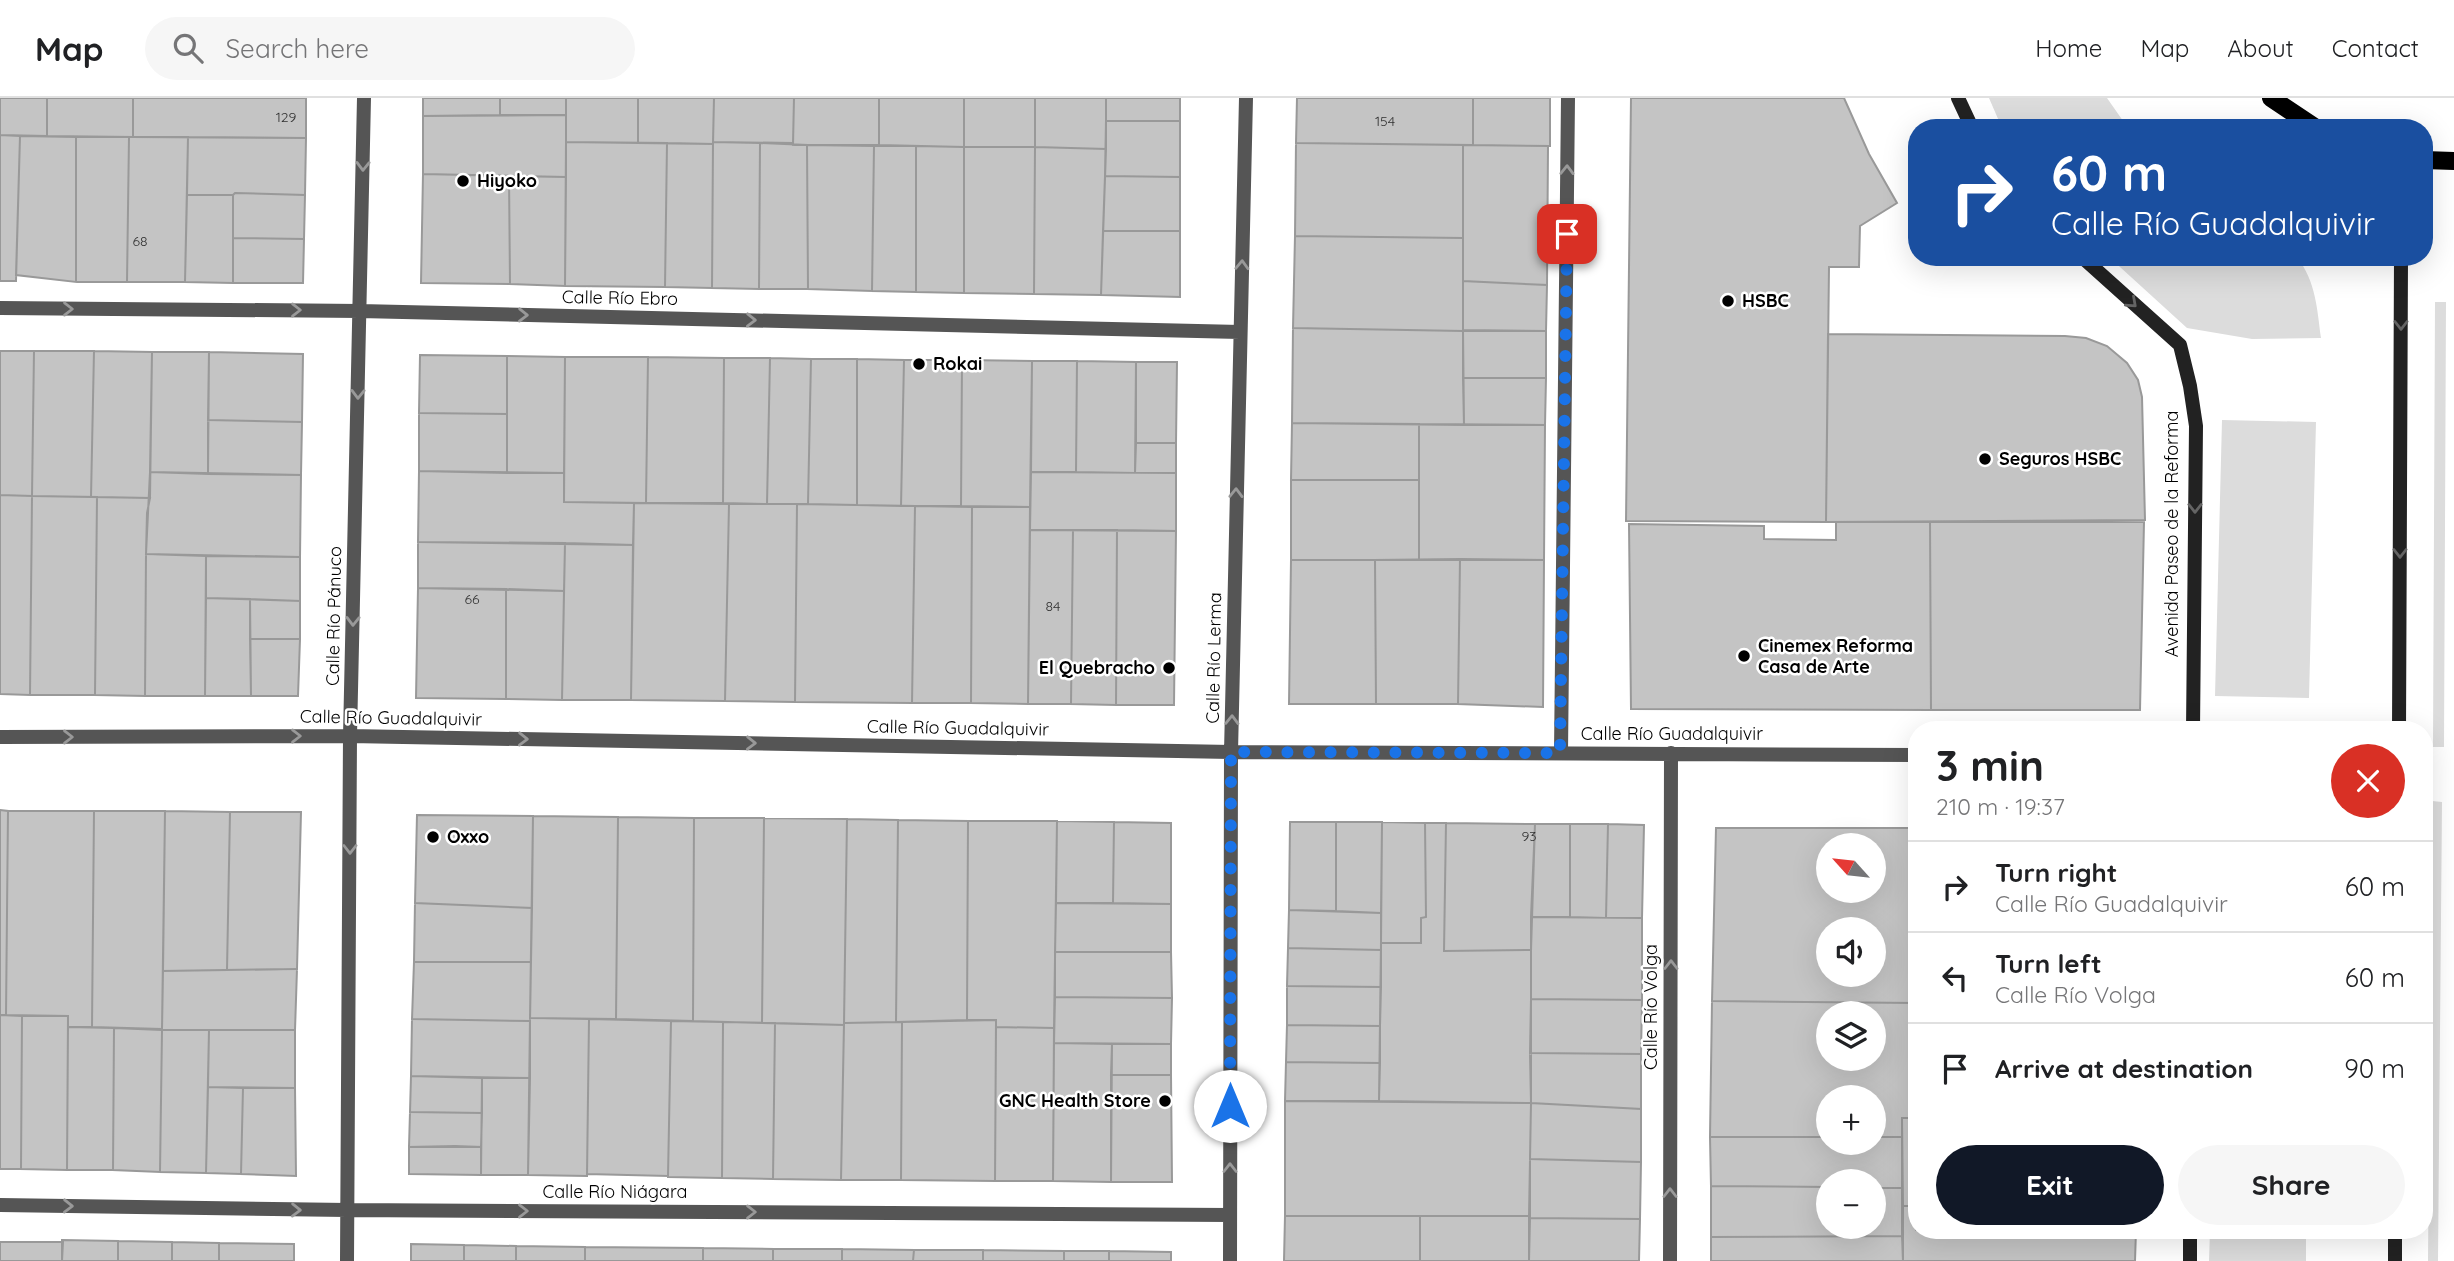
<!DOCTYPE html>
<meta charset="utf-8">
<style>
body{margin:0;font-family:Quicksand,sans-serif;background:#f6f6f6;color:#202124;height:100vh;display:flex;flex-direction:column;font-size:26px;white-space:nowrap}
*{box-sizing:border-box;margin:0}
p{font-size:23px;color:#757577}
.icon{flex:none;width:38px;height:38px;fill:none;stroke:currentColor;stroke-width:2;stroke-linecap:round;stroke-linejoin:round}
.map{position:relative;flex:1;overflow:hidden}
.side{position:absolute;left:1908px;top:623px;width:525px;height:518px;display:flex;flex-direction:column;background:#fff;border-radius:28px;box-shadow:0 7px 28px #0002}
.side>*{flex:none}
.guide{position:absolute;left:1908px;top:21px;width:525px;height:147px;border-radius:28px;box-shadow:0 7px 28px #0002;background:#1a4fa0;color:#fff;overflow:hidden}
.needle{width:46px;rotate:297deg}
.tools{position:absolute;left:1816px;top:735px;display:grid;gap:14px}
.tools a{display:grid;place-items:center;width:70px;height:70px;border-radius:50%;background:#fff;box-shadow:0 7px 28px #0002;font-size:35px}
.pin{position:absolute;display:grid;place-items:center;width:60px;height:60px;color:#fff;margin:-30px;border-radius:14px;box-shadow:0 4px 10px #0006}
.me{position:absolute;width:77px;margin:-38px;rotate:0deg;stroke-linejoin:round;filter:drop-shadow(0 0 5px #0008)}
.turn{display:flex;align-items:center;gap:24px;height:147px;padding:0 28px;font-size:32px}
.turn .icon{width:91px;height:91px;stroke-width:2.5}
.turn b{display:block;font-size:49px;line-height:60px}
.round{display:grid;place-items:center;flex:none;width:74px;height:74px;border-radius:37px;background:#f6f6f6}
.head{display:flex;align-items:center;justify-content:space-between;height:119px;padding:0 28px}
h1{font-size:42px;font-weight:700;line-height:52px}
.action{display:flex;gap:14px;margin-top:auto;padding:14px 28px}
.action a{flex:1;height:80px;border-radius:42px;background:#111827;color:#fff;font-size:28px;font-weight:700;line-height:80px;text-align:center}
.action a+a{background:#f6f6f6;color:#202124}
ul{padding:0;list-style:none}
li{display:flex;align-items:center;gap:21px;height:91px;padding:0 28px;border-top:2px solid #e0e0e0}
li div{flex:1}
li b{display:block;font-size:26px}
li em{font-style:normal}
header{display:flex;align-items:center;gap:42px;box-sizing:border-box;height:98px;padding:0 35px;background:#fff;border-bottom:2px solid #e0e0e0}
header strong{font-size:33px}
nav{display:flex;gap:38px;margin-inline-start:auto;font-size:24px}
.search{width:490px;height:63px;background:#f6f6f6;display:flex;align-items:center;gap:18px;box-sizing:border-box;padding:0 24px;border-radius:38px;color:#757577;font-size:26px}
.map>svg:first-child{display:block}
.green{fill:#dcdcdc}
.building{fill:#c4c4c4;stroke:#999;stroke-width:2;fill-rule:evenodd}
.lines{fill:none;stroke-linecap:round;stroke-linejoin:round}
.street{stroke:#555;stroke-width:14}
.secondary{stroke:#222;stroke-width:14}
.primary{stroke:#000;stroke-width:18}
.oneway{stroke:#999}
.oneway2{stroke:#646464}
.route{stroke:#1a73e8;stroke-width:12;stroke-dasharray:0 21.6}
.poi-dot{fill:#000;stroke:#fff;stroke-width:2.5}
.labels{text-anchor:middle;stroke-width:5;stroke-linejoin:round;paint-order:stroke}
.number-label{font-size:14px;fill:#313131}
.poi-label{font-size:18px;font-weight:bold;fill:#000;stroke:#fff;text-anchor:start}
.street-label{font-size:18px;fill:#000;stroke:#fff}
</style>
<header>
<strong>Map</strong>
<div class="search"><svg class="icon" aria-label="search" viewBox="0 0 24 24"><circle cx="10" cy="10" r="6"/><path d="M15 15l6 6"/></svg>Search here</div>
<nav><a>Home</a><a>Map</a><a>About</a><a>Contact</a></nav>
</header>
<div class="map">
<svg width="2454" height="1163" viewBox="0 0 2454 1163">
<rect width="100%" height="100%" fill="#fff"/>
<path class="green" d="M1989,0h118l21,30h-126z
M2109,159h188c19,25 20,51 24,81l-69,1 -65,-11z
M2435,204h11l-2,445h-11z
M2222,322l94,2 -7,276 -94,-2z
M2432,703l10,1 -4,459h-10z
M2210,1132h96v31h-97z"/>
<path class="building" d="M0,0h47v38l-47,-1z
M47,0h86v39l-86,-1z
M133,0h173v40l-173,-1z
M423,0h77v17l-77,1z
M500,0h66v17h-66z
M566,0h72v45l-72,-1z
M638,0h76l-1,46 -75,-1z
M714,0h80l-1,45 -80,-1z
M794,0h85v47h-86z
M879,0h85v49l-85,-2z
M964,0h71v49h-71z
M1035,0h71v51l-71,-2z
M1106,0h74v23h-74z
M1297,0h176v47l-177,-2z
M1473,0h77v48l-77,-1z
M1631,0h213l25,56 28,49 -37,23 -1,41h-30l-3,255 -200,-1z
M566,17v62l-143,-3v-58z
M1106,23h74v56l-75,-1z
M0,37l20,1 -4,145h-16z
M20,38l56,1v145l-60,-7z
M76,39h53l-2,145h-51z
M129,39h59l-3,145h-58z
M188,39l118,1 -1,57 -70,-2 -2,2h-46z
M566,44l101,1 -2,144 -100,-1z
M713,44l47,1 -1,146 -47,-1z
M667,45l46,1 -1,144 -47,-1z
M760,45l47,2 1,144h-49z
M1296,45l167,2v93l-168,-2z
M807,47l67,1 -2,145 -64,-2z
M1463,47l85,1 -1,139 -84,-4z
M874,48h42v146l-44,-1z
M916,48l48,1v146l-48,-1z
M964,49h71l-1,147 -70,-1z
M1035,49l71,2 -5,146 -67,-1z
M423,76l86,2 1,108 -89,-1z
M509,78l57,1 -1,109 -55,-2z
M1105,78l75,1v54h-77z
M235,95l70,2 -1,44 -71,-1v-43z
M187,97h46v88l-48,-1z
M1103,133h77v66l-79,-2z
M1295,138l168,2v93l-170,-3z
M233,140l71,1 -1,44h-70z
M1463,183l84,4 -1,46 -83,-1z
M1293,230l170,3 1,94 -172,-2z
M1463,233h83v47h-83z
M1828,236l237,2 21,2 21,8 20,17 11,17 4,17 3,123 -319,2z
M0,253h34l-2,145 -32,-1z
M34,253h60l-3,146 -59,-1z
M94,253l58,1 -2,146 -59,-1z
M152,254h57l-1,122 -58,-2z
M209,254l94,2 -1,68 -94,-2z
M420,257l87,1v58l-88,-1z
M507,258l58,1 -1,116h-57z
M565,259h83l-2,146 -82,-1z
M648,259l76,1 -1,145h-77z
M724,260h46l-3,146 -44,-1z
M770,260l41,1 -3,145h-41z
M811,261h46v146l-49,-1z
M857,261l47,1 -3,146 -44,-1z
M904,262h58l-1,146h-60z
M962,262l70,1 -2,146 -69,-1z
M1032,263h45l-1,111h-45z
M1077,263l59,1 -1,111 -59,-1z
M1136,264h41l-1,81h-40z
M1463,280h83l-1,47h-81z
M419,315l88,1v59l-88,-2z
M208,322l94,2 -1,53 -93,-1z
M1292,325l127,1v56h-128z
M1419,326l126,1 -1,135h-125z
M1136,345h40v30h-41z
M419,373l145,2v29l70,1 -1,42 -215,-3z
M150,374l151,3 -1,82 -154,-3z
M1031,374l145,1v58l-146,-1z
M1291,382h128v80h-128z
M0,397l32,1 -2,199 -30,-1z
M32,398l65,1 -2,198h-65z
M97,399l53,1 -3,15 -1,41 -1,142 -50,-1z
M634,405l95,1 -4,197 -94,-1z
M729,406h68l-2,198 -70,-1z
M797,406l118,2 -3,197 -117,-1z
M915,408l57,1 -1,196h-59z
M972,409h58l-2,197 -57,-1z
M1836,424h94l1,188 -300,-1 -2,-185 135,2v13l72,1z
M1930,424h214l-4,188h-209z
M1030,432h43l-2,174h-43z
M1073,432h44l-1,175 -45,-1z
M1117,432l59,1 -2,174h-58z
M418,444l147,1 -1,48 -146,-3z
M565,445l68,2 -2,155h-69z
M146,456l60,2 -1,140h-60z
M206,458l94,1v44l-94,-3z
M1460,461l84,1 -1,147 -85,-3z
M1460,461l-2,145h-82l-1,-144z
M1291,462h84l1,144h-87z
M418,490l88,1v110l-90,-1z
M506,491l58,2 -2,109 -56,-1z
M206,500l44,1 1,97h-46z
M250,501l50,2v38h-50z
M250,541h50l-2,57h-47z
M0,712l8,1 -2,204h-6z
M8,713h86l-2,216h-24v-11l-62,-1z
M94,713h71l-3,218 -70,-2z
M165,713l65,1 -3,158 -64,1z
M230,714h71l-4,157 -70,1z
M417,717l116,1 -1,92 -117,-5z
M533,718l85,1 -2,202 -86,-1z
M618,719l76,1 -1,203 -77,-2z
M694,720h70l-2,205 -69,-2z
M764,720l83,1 -3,206 -82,-2z
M847,721l51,1 -2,202 -52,1z
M898,722l70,1 -1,199 -71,2z
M968,723h89l-3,207 -58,-1v-7h-29z
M1057,723l57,1 -1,81h-57z
M1114,724l57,1v81l-58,-1z
M1290,724h46v89l-47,-1z
M1336,724h46l-1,91 -45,-2z
M1382,724l43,1 1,94 -5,1v25h-40z
M1425,725h21l-2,128 87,-1v153l-152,-2 2,-158h40v-25l5,-1z
M1446,725l89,1 -4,126 -87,1z
M1535,726h35v93h-39z
M1570,726h38l-2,94 -36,-1z
M1608,726l36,1 -2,93h-36z
M1716,730h200v175l-204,-2zM1829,747h45v46h-45zM1829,831h45v46h-45z
M415,805l117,5 -1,54h-117z
M1056,805l115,1v48h-116z
M1289,812l92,3v37l-93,-2z
M1531,819l111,1v82l-111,-1z
M1288,850l93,2v37l-94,-1z
M1055,854h116l1,46 -117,-1z
M414,864h117l-1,59 -118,-2z
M297,871l-2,61h-133l1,-59z
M1287,888l94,1 -1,39 -93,-1z
M1055,899l117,1 -1,46 -117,-1z
M1531,901l111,1 -1,54 -111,-1z
M1712,903l204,2v115h-14v19h-28v-40h-45v40h-119zM1829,915h45v46h-45z
M0,917l22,1 -1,153h-21z
M22,918h46l-1,154 -46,-1z
M530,920l59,1 -2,157 -59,-1z
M412,921l118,2v57l-119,-2z
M589,921l82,2 -3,155 -81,-2z
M996,922l-1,161 -94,-1 1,-158z
M671,923l52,1 -1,156 -54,-1z
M723,924l52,1 -2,156 -51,-1z
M902,924l-1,158h-60l3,-157z
M775,925l69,2 -3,155 -68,-1z
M1287,927l93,1v37l-94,-1z
M68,929l46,1 -1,142h-46z
M996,929l58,1 -1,153h-58z
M114,930l48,2 -2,142 -47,-2z
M162,932h47l-3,143 -46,-1z
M209,932h86v58l-87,-1z
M1054,945l58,1 -1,138 -58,-1z
M1112,946h59v31h-60z
M1530,955l111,1v55l-110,-6z
M1286,964l94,1 -1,38h-94z
M1111,977h60l1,107h-61z
M411,978l71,2v35l-72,-1z
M482,980h48l-2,97h-47z
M208,989l35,1 -2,86 -35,-1z
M243,990h52l1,88 -55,-2z
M1285,1003l246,2 -2,113h-244z
M1531,1005l110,6v53l-111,-3z
M410,1014l72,1 -1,34h-72z
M1902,1020h14v88h-13z
M1710,1039h119v6h45v-6h28v51h-28v-7h-45v6l-118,-1z
M455,1048l26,1v28l-72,-1v-27z
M1530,1061l111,3 -1,57 -110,-1z
M1711,1088l118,1v40h45v-39h28v48l-191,1z
M1903,1108h13v24h220l-1,31h-232z
M1285,1118h135v45h-136z
M1420,1118h109v45h-109z
M1530,1120l110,1 -1,42h-110z
M1902,1138l1,25h-192v-24z
M62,1142l56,1v20h-56z
M118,1143l54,1v19h-54z
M0,1144h63l-1,19h-62z
M172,1144l47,1v18h-47z
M219,1145l75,1v17h-75z
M411,1146l53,1v16h-53z
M464,1147l52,1v15h-52z
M516,1148l69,1v14h-69z
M585,1149l118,1v13h-118z
M703,1150l70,1v12h-70z
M773,1151h69v12h-69z
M842,1151l72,1 -1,11h-71z
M914,1152h69v11h-70z
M983,1152l81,1v10h-81z
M1064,1153h45v10h-45z
M1109,1153l62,1v9h-62z"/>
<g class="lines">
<path class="street" d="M0,210l360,3 880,21
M0,639l350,-1 881,16 685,3
M1561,655l7,-655
M0,1107l347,5 883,5
M347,1163l3,-525 14,-638
M1230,1163l1,-509 15,-654
M1670,1163l1,-508"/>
<path class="secondary" d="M1958,0l14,30
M2082,159l98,88 10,41 6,40 -3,304
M2399,632l2,-473
M2190,1163v-31
M2395,1163v-31"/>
<path class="primary" d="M2271,0l45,30
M2424,62l30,1"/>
</g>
<defs><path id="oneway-chevron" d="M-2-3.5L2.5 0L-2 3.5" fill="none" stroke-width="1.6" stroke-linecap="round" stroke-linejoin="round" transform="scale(1.75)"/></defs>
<g class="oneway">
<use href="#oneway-chevron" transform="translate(363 68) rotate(91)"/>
<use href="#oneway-chevron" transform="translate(1567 72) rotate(-89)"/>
<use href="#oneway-chevron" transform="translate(1242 167) rotate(-88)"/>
<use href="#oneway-chevron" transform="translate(68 211)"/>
<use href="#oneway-chevron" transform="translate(296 212)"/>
<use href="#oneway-chevron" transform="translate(523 217) rotate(1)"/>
<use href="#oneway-chevron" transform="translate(751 222) rotate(1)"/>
<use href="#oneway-chevron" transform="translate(358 296) rotate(91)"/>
<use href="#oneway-chevron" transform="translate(1236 395) rotate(-89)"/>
<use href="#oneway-chevron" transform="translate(353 523) rotate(91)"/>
<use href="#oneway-chevron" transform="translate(1232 622) rotate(-89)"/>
<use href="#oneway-chevron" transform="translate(296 638)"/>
<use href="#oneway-chevron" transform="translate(68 639)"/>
<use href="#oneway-chevron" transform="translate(523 641) rotate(1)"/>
<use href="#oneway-chevron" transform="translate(751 645) rotate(1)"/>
<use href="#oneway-chevron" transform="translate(350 751) rotate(90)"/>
<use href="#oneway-chevron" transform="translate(1671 867) rotate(-90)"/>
<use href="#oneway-chevron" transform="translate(1230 1070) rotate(-90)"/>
<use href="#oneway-chevron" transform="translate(1670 1095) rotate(-90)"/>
<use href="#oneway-chevron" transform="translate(68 1108) rotate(1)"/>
<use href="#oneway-chevron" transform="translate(296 1112) rotate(1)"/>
<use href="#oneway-chevron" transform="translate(523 1113)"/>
<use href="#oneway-chevron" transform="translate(751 1114)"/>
</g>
<g class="oneway2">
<use href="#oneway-chevron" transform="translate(2132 205) rotate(42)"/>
<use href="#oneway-chevron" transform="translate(2401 227) rotate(90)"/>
<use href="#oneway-chevron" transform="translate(2195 410) rotate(90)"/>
<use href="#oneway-chevron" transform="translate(2400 455) rotate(90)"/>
</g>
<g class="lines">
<path class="route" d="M1230,1008l1,-354 329,1 7,-519"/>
</g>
<g class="poi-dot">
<circle cx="463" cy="83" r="7"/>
<circle cx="1728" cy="203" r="7"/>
<circle cx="919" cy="266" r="7"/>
<circle cx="1985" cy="361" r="7"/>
<circle cx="1744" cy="558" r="7"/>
<circle cx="1169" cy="570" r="7"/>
<circle cx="433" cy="739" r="7"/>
<circle cx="1165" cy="1003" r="7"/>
</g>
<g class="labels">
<g class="number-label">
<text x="286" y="24">129</text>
<text x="1385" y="28">154</text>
<text x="140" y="148">68</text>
<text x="472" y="506">66</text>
<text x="1053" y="513">84</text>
<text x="1529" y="743">93</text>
</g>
<g class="poi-label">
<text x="477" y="89">Hiyoko</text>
<text x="1742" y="209">HSBC</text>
<text x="933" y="272">Rokai</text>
<text x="1999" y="367">Seguros HSBC</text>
<text x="1758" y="554">Cinemex Reforma<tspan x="1758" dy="21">Casa de Arte</tspan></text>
<text x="1155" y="576" text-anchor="end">El Quebracho</text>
<text x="447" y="745">Oxxo</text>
<text x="1151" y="1009" text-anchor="end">GNC Health Store</text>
</g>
<g class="street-label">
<text transform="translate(620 200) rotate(1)" y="6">Calle Río Ebro</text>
<text transform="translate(2172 436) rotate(-90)" y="6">Avenida Paseo de la Reforma</text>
<text transform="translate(334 518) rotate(-89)" y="6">Calle Río Pánuco</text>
<text transform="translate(1214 560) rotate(-89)" y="6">Calle Río Lerma</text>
<text transform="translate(391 620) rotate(1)" y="6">Calle Río Guadalquivir</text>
<text transform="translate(958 630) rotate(1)" y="6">Calle Río Guadalquivir</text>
<text x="1672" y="642">Calle Río Guadalquivir</text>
<text transform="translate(1651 909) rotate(-90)" y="6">Calle Río Volga</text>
<text x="615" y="1100">Calle Río Niágara</text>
</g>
</g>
</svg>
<div class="tools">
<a><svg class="needle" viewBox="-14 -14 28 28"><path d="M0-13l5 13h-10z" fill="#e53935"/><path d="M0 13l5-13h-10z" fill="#757577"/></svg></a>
<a><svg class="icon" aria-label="sound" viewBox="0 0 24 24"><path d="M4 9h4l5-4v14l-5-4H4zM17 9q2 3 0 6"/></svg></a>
<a><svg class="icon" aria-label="layers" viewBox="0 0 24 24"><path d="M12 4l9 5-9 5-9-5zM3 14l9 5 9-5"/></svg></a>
<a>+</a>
<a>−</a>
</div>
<div class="pin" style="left:1567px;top:136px;background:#d93025"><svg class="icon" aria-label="arrive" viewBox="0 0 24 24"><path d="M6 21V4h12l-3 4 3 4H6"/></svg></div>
<svg class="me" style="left:1230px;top:1008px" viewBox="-20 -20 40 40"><circle r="19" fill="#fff"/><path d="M0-13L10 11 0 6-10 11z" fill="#1a73e8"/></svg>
<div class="guide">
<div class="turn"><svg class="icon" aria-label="right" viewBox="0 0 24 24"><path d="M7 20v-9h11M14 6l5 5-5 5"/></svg><div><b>60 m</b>Calle Río Guadalquivir</div></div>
</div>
<section class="side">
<div class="head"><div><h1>3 min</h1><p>210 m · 19:37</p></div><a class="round" style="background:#d93025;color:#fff"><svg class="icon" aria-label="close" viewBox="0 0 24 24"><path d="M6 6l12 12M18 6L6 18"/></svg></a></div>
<ul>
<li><svg class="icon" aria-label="right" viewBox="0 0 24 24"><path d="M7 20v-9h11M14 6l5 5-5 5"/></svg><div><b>Turn right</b><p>Calle Río Guadalquivir</p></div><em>60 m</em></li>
<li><svg class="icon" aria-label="left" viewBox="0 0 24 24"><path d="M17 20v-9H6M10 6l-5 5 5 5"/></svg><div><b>Turn left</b><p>Calle Río Volga</p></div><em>60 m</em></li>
<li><svg class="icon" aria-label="arrive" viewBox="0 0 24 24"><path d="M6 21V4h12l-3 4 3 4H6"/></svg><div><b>Arrive at destination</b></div><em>90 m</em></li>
</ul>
<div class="action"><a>Exit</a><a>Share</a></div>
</section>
</div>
